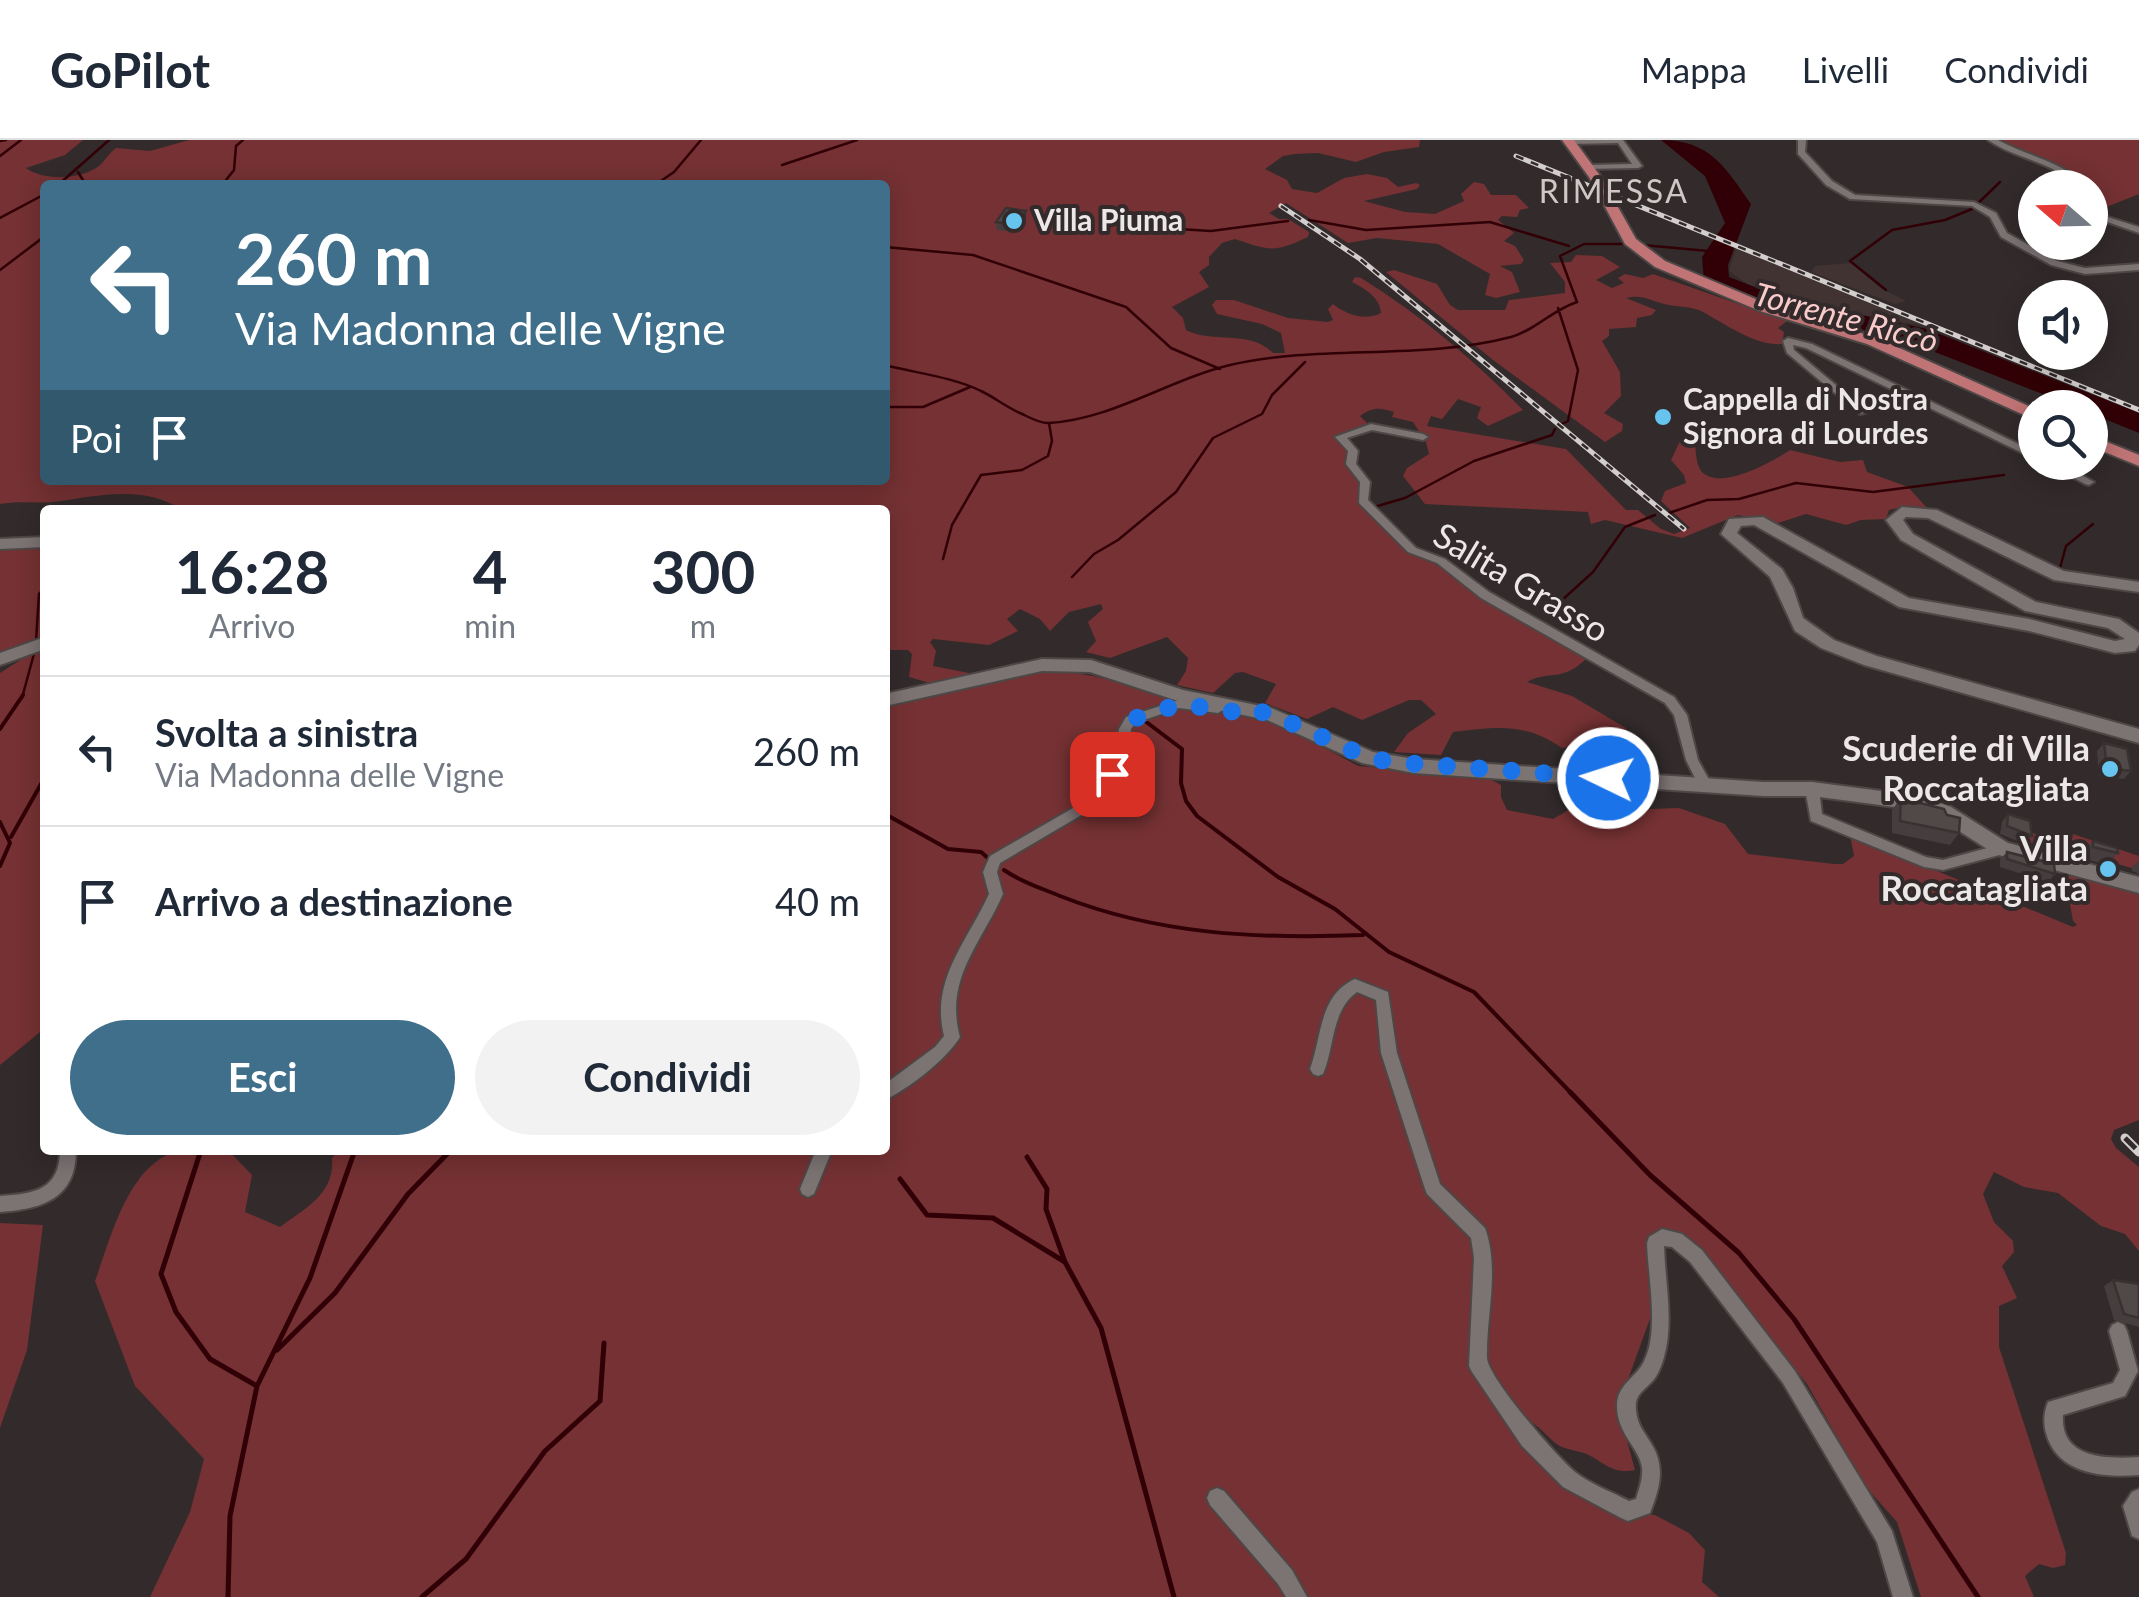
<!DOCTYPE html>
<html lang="it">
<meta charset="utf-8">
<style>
body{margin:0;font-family:Lato,sans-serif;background:#f2f2f3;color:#1f2937;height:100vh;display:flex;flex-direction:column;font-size:38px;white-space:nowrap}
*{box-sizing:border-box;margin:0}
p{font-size:32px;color:#747a83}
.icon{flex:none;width:55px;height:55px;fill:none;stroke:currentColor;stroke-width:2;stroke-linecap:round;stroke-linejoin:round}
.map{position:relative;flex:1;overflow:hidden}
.drawer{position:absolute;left:40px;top:365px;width:850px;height:650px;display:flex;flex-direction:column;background:#fff;border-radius:10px;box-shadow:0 5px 25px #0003}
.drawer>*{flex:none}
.banner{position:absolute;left:40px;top:40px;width:850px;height:305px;border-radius:10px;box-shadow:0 5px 25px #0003;background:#3f6f8a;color:#fff;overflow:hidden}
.needle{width:65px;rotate:290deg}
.fabs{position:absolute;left:2018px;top:30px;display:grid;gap:20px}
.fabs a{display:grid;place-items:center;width:90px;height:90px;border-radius:50%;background:#fff;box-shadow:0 5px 25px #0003;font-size:50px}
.pin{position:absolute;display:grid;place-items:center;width:85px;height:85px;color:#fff;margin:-42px;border-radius:20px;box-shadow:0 5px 15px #0006}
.me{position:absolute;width:110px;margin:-55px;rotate:274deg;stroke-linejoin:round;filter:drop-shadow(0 0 8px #0008)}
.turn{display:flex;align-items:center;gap:35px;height:210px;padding:0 30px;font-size:45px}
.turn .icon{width:130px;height:130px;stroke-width:2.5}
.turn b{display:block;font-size:70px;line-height:85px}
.then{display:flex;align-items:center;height:95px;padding:0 30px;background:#0003;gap:20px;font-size:38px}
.eta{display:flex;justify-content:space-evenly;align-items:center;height:170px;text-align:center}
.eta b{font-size:60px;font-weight:700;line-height:70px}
.button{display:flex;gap:20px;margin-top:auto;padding:20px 30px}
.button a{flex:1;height:115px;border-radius:60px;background:#3f6f8a;color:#fff;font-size:40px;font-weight:700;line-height:115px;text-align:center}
.button a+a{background:#f2f2f3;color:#1f2937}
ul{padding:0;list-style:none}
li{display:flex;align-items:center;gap:30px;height:150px;padding:0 30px;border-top:2px solid #e0e1e3}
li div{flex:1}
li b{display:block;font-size:38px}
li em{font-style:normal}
header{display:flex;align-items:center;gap:60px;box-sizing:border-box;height:140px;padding:0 50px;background:#fff;border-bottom:2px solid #e0e1e3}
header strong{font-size:48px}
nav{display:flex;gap:55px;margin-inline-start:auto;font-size:35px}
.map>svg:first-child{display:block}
.built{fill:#423333}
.green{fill:#753133;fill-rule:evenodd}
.water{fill:#310006}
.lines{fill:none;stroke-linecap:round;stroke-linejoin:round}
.stream-far2{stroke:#310006;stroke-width:2.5}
.stream-far1{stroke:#310006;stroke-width:4}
.stream{stroke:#310006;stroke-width:5}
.street-casing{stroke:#4d4746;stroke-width:4}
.secondary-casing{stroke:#4d4746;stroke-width:4}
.primary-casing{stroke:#4d4746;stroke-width:4}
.street{fill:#7c7373;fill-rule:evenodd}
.secondary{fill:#7c7373;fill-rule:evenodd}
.primary{fill:#c07475;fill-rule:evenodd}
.rail-far1-casing{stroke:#d3cece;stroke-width:5}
.rail-casing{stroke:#d3cece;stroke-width:9}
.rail-far1{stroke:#332b2b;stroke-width:2.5;stroke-dasharray:8;stroke-linecap:butt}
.rail{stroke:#332b2b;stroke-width:5;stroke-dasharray:15;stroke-linecap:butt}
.wall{fill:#463e3e}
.shaded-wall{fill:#393232}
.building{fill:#514848;stroke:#393232;stroke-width:2.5}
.route{stroke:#1a73e8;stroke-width:18;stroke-dasharray:0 32.4}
.poi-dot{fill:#67c4ef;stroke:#332b2b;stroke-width:4}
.labels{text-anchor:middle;stroke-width:8;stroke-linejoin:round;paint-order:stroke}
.far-poi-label{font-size:30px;font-weight:bold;fill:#ede8e8;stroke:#332b2b;text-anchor:start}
.far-neighbourhood-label{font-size:32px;letter-spacing:2.5px;fill:#d2c7c7;stroke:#332b2b}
.far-water-label{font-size:32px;font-style:italic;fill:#f9cccb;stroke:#332b2b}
.street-label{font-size:35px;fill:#ede8e8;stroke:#332b2b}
.poi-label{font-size:35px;font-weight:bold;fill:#ede8e8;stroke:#332b2b;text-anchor:end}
</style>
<header>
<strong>GoPilot</strong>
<nav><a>Mappa</a><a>Livelli</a><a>Condividi</a></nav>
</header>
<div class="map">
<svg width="2139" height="1457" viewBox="0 0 2139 1457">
<rect width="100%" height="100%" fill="#332b2b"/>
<path class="built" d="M1736,108l189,78 -78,-13 -94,-25 -24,-17z
M1851,123l31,26 24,12 -11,3 -84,-32 4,-6z"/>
<path class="green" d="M0,0h83l-18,15 -39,13c17,13 55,12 73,-2 6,-5 10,-13 17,-18l34,3 39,-11h1231l-1,7 -35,5 -28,10 -38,-9 -23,1 -12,2 -18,13 22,11 5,9 25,4 27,-15 23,-4 20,4 11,9 18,-4 4,2 -3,4 -53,12 41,11 30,2 29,-13 -3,-7 13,-12 10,2 7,11h25l13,13 -9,2 -3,7 -15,-1 -4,4 16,13 -10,8 11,5 9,14 -3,4 -21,2 12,6 8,20 -24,6 -11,-3 5,-21 -52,-30 -61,-6 -29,5 -62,-40 -17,10 10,6h9l21,13 -1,5c-35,16 -37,14 -73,2l-13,4 -13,14v8l-10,7 10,15 -37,20 11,11 3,12c26,14 64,-1 87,23h12l-4,-20 -19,-9 -45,-10 -5,-9 4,-5h18l54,18 40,4 5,-2 -5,-11 5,-5c14,11 32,17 48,9 -1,-16 -16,-24 -29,-31l3,-5 6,1c60,37 113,82 162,132l-35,16 -11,-8 4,-11 -23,-8 -16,20 -11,-3 -4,10 139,23 60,61h12l23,19 13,5 16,-6 -29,-27 4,-10 21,-8 -2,-8 -13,-15 10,-21 13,2c3,10 1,21 7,30 18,21 71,-9 89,-21l50,12 23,-2 4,12 41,15 20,22 -26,-2 -13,3 -3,9 -25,1 -15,5 -40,-11 -28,9 -40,-8 -56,23 -77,-18 -14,4 -3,-12 -163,-8 -22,-28 4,-8 22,-14 -3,-12 -13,-20 -21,-5 2,-5c-14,-5 -22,-5 -34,4l8,8 -31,11c13,21 25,36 23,63l44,50 43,19 38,34 104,55c-27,28 -38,13 -62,26l45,14 54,32 3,11c-14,9 -46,6 -67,9 -38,-26 -65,-21 -109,-16l-12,23 -47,-3 14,-19 28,-19 -15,-14h-12l-47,20 -29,-13 -26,12 -42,-16 11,-19 -33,-12 -8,1 -22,20 -36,-8 9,-14 2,-13 -21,-21 -57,21 -24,-6 10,-11 -8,-19 15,-13 -2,-5 -32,8 -19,19 -10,-12 -20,-10 -13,10 11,12 -29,14 -56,-6 -3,3 6,9 -3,15 36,7 -1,6 -31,6 -28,-8 3,-23 -4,-4h-23v-140h-703c-38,-26 -85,-14 -128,-8 -17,2 -33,-2 -54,2zM45,45h840v295h-840z
M1999,0h140v54l-35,14 -6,-2c-28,-54 -57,-37 -99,-66z
M1576,115l26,1 18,11 -24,13 16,8 12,-5 -6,-5 7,-4 18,4 10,-4 134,47 -9,7 6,4 -2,12c-27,2 -57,-20 -79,-32 -11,-6 -27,-5 -39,-8 -15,-4 -22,-10 -38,-6l30,12 -4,5 -15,3 -1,9 -27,2v7l-7,5 18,31 1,24 -17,17 19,11 -1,7 -17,11 -112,-82 -107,-88 8,-2 43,14 13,21 8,5h47l4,-10 56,-7v-11l-15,-19 21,-1z
M0,407h45v91l-45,17z
M45,512v376l-45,37v-392l28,-18z
M1049,529l44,7 178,43 87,47 128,11 15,8v12l6,13 46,9 19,-11 26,3 81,-3 46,16 23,30 86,10h9l11,-8 -4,-21 223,92 4,-2 -4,-4 -9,-51 75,19v231l-25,10 -3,9 5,9 23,19v84l-14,-17 -24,-8 -43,-33 -34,-6 -30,-15 -11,22 11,28 19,19 1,11 -12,14 15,32 -18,8v41l67,206 -1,12 -12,3 -14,-4 -14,12 9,21h-113l-24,-75 -32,-36 -58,-102 -108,-134 -33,-17h-11l-4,9v74l-33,91 17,63c-24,5 -31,-9 -51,-17 -10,-3 -23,-4 -30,-11 -17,-16 -23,-24 -47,-29l51,52 75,49 22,1 34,18 16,17 -3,32 17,15h-1569l40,-85 14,-53 -69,-73 -40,-105c16,-43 33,-118 85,-131 14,-3 35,-1 49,1l23,24 -7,37 35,15c25,-19 55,-33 52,-69l6,-8h547v-445z
M2024,691l47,12 2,-9 66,22v14l-57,-16 1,14 -57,-14z
M0,1083l43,2 -16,125 -27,78z"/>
<path class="water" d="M1661,0c49,0 64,27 90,64l-23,61 1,12 54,21 144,31 212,84v20l-49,-20v-5l-14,-1 -172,-67 -120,-30 -80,-29 -2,-24 23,-34 -20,-47z"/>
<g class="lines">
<path class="stream-far2" d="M0,1l6,-1
M0,16l21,-16
M782,25l75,-25
M78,32l8,13
M58,45l51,-45
M222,45l12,-15 2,-24 7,-6
M655,45l19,-13 27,-32
M0,78l45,-24
M1309,80l57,10 124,-8 79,24
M1145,87l66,4 77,-10
M1643,105l65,6
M885,107l88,8 153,52 45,41 49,21
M0,130l45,-34
M1886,150l-36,-29 42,-31 53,-10 27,-11 28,-27
M1558,168l20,62 -10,51 -6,3
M885,225c30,8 68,12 96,26 13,6 25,16 39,22 9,4 20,11 29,10 64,-4 119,-43 181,-58 91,-21 189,-4 281,-28 25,-7 41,-27 66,-35l-17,-46 24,-12h44
M885,267h38l47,-20
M1374,367l31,-9 69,-37 78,-26 3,-6
M1669,373l38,-13 32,-1 57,-16 77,9 131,-17
M943,419l9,-34 29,-50 41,-5 26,-14 4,-15 -3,-18
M2060,428l6,-22 27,-22
M1072,437l22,-23 24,-14 58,-48 37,-54 49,-24 10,-19 33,-33
M1561,461l32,-29 32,-45 30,-12
M36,501l3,-47 6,-6
M22,558l13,-48"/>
<path class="stream-far1" d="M1145,581l37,28 -1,34 5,18 11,15 81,61 57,32 54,43 85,40 98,102
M0,589l23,-34
M885,674l63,35 33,3 8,7
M0,682l10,21 -10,23
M11,697l34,-60
M1004,730c17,12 37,18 56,26 99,39 198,43 303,39"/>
<path class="stream" d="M1570,952l80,83 89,78 55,66 184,278
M201,1010l-40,124 15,38 34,47 47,27
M1027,1017l20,32 -1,20 19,53 36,66 73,269
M900,1039l27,36 66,3 72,44
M277,1210l58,-57 73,-99 43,-44
M228,1457l2,-81 27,-130 53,-108 45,-128
M422,1457l44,-38 79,-108 55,-50 4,-58"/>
<g class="street-casing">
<path id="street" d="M1568,0h55l19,26 -4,2 -53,1v-4h3l44,-1 -14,-21 -49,1 -4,-2z
M1798,0h8l-1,12 27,29 23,14 119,7 22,11 11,20 50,28 28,7 54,-4v6l-54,4 -34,-9 -50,-28 -11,-20 -18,-11 -122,-7 -24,-14 -28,-31z
M1988,0h10c30,17 65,20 89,48h-9c-24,-27 -61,-28 -90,-48z
M2090,58l4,2 1,13 44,14v6l-49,-17z
M1788,198l24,6 223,108v7l-229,-111 -13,-3 1,5 74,62 -8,2 -73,-61 -4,-12z
M1371,284l52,10 5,3 -5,3 -51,-10 -25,8 11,13 -2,13 14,18 -2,18 48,48 29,11 44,33 185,105 13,18 11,45 14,25 -2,3h-10l-14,-28 -12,-45 -9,-12 -184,-105 -44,-35 -29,-11 -49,-49 1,-21 -14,-18 2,-13 -13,-14z
M2044,322h14l36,20 -5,3 -4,-1z
M1179,560l39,5 6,4 -6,4 -39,-5 -44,15 -4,6 -3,26 -21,40 -17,15 -90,53 -3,9 6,22c-22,50 -59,85 -43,143 -13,22 -52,52 -75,63v-16l50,-37 9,-11c-14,-56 23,-94 45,-142l-6,-22 7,-16 90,-52 17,-15 19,-34 3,-26 7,-12z
M1812,644l7,5 3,25 104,43 17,3 59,-16 7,5 -2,4 -64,17 -19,-3 -113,-46 -6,-32z
M1355,839l33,13 9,61 43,131 45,44c15,41 1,88 2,130 1,20 70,99 88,114 15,12 37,20 54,29l7,-2c3,-10 7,-20 6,-31 -2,-20 -26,-34 -25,-64 1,-21 21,-27 28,-45 14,-30 3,-83 2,-116l2,-6 13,-8 20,5 20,16 93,121 97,160 21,66h-20l-16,-55 -94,-159 -93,-121 -18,-15 -8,-1c1,36 10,76 0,111 -2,7 -5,15 -9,21 -9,12 -21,15 -19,32 1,15 9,23 16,35 14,23 7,45 -2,68l-22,8 -7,-3 -58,-31 -41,-41 -50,-74 -3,-6 5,-108 -3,-20 -44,-44 -2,-5 -44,-136 -5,-53 -19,-8c-26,19 -22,54 -34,82l-5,2 -5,-2 -3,-5c12,-33 9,-74 45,-90z
M60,1010h16c0,49 -34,59 -76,62v-16c34,-2 60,-6 60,-46z
M816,1010h16l-18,44 -6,3 -6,-3 -2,-5z
M2118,1182l6,3 3,6 11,40 -13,25 -62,19c-3,44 43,44 76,42v18c-36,3 -82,-1 -93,-42 -3,-11 -2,-21 2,-31l65,-19 7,-13 -11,-39 3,-6z
M1217,1348l7,3 68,79 15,27h-21l-8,-13 -68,-79 -3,-7 3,-7z
M2139,1349v50l-7,-3 -9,-30 9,-14z"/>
</g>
<g class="secondary-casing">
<path id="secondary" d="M1902,367l35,3 127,61 75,11v10l-85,-12 -126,-62 -22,-1 -3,3 10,14 123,68 83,17 20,14v12l-4,6 -20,2 -86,-22 -130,-24 -145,-82 -13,1 -4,7 45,36 11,19 10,30 31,22 43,16 262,73v14l-275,-78 -43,-17 -26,-17 -25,-54 -49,-43 8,-15 34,-2 146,81 120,21 86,22 10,-2 -17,-11 -83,-17 -124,-71 -15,-20z
M45,397v10l-45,2v-10z
M45,497v12l-45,16v-12z
M1042,519l49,1 92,30 88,18 102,44 41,7 349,23h49l108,14 31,11 57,36 131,34v16l-144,-39 -58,-37 -19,-7 -106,-14h-49l-349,-23 -52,-10 -95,-43 -86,-18 -91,-30 -48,-1 -157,35v-12z"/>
</g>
<g class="primary-casing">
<path id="primary" d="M1562,0h12l27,37 35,62 29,22 105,44 107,33 158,71v11l-168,-76 -107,-33 -105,-44 -30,-23 -36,-67z
M2090,295l49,20v11l-49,-20z"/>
</g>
<use href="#street" class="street"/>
<use href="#secondary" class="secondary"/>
<use href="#primary" class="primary"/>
<g class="rail-far1-casing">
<path id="rail-far1" d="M1516,16l623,254
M1281,66l79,53 324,270"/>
</g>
<g class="rail-casing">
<path id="rail" d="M2125,998l14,14"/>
</g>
<use href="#rail-far1" class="rail-far1"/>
<use href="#rail" class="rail"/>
</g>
<path class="wall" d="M1026,78l-9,14 -20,-2 -1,-8z
M2104,603l27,28 -7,8 -25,-3 -2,-25z
M1901,658l46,17 12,18 -9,12 -58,-12v-23z
M2008,674l24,22 -7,8 -25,-10 2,-12z
M2093,701l25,12 -11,12 -25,-7v-5z
M2007,712l48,22 -7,8 -48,-15v-8z
M2139,721v13l-7,-3v-4z
M2113,1140l26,4v43l-25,-7 -10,-34z"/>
<path class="shaded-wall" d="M1026,71v7l-9,14v-7z"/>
<path class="building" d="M1006,68l20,3 -9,14 -21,-3z
M2104,603l23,6 4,22 -24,-3z
M1901,658l43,11 3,6 13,3 -1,15 -59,-12z
M2008,674l22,7 2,15 -25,-10z
M2093,701l24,7 1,5 -25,-6z
M2007,712l47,12 1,10 -48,-15z
M2113,1140l26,4v34l-15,-4z"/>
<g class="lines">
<path class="route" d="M1112,634c10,-19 9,-40 18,-54l50,-16 56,8 6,-4 29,6 98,44 23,4 216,16"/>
</g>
<g class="poi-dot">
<circle cx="1014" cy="81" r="10"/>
<circle cx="1663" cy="277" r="10"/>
<circle cx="2110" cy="629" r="10"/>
<circle cx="2108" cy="729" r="10"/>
</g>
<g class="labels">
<g class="far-poi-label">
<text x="1034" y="91">Villa Piuma</text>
<text x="1683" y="270">Cappella di Nostra<tspan x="1683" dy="34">Signora di Lourdes</tspan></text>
</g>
<g class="far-neighbourhood-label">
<text x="1614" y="63">RIMESSA</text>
</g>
<g class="far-water-label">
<text transform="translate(1846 178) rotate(15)" y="11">Torrente Riccò</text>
</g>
<g class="street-label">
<text transform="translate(1521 443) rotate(31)" y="12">Salita Grasso</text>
</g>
<g class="poi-label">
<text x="2090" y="621">Scuderie di Villa<tspan x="2090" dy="40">Roccatagliata</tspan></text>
<text x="2088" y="721">Villa<tspan x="2088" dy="40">Roccatagliata</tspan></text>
</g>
</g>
</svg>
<div class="fabs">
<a><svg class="needle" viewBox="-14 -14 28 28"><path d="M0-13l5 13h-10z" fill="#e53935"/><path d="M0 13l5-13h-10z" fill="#747a83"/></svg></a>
<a><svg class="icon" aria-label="sound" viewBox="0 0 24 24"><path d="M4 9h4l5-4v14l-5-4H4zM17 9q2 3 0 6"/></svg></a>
<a><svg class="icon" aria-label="search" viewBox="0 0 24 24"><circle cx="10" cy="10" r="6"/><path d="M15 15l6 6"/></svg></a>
</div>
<div class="pin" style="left:1112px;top:634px;background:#d93025"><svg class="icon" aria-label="arrive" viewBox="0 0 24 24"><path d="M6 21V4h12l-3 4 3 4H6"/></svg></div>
<svg class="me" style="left:1608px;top:638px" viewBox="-20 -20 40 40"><circle r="17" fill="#1a73e8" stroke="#fff" stroke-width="3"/><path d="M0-11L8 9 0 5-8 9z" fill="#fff"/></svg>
<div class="banner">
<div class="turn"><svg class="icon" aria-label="left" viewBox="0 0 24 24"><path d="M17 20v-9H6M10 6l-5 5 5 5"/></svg><div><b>260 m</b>Via Madonna delle Vigne</div></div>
<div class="then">Poi<svg class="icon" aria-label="arrive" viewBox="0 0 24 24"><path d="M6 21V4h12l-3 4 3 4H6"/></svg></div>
</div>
<section class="drawer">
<div class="eta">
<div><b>16:28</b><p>Arrivo</p></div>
<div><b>4</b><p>min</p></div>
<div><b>300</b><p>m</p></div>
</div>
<ul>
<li><svg class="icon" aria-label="left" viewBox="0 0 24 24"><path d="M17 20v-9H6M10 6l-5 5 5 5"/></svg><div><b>Svolta a sinistra</b><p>Via Madonna delle Vigne</p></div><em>260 m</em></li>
<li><svg class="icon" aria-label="arrive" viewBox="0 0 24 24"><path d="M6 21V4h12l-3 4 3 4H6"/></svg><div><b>Arrivo a destinazione</b></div><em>40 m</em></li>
</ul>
<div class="button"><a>Esci</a><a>Condividi</a></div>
</section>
</div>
